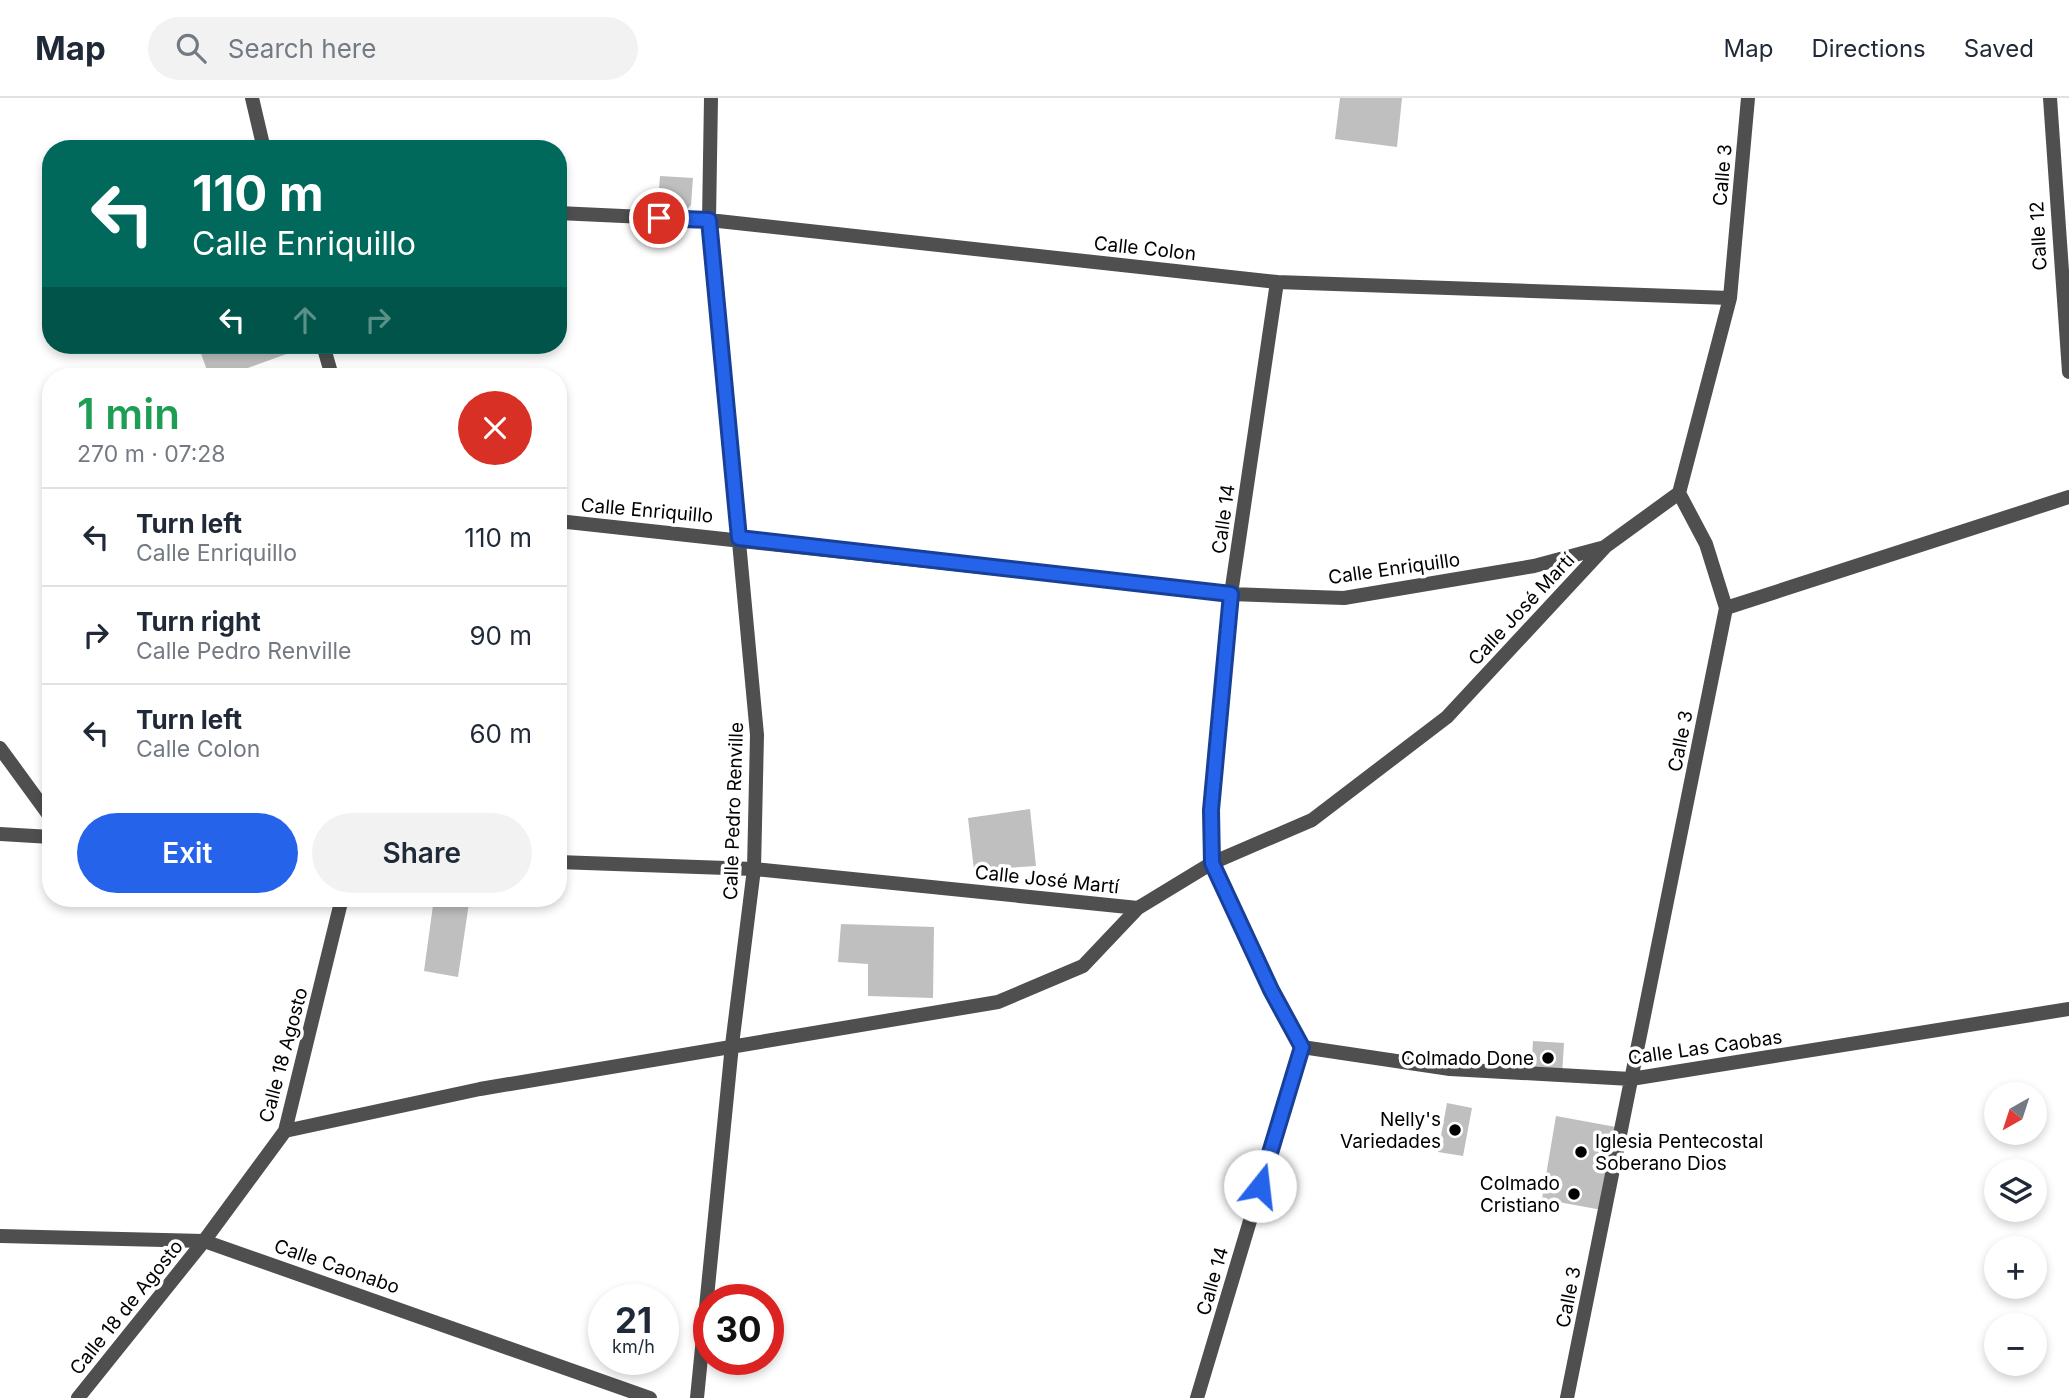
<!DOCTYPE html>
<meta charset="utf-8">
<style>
body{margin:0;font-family:Inter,sans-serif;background:#f2f2f3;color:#1f2937;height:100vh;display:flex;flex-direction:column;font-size:26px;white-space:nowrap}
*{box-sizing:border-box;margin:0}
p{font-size:23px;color:#747a83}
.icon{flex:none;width:38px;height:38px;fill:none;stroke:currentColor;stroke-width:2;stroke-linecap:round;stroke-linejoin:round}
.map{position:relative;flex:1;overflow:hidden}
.details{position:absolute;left:42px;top:270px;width:525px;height:539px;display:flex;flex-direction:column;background:#fff;border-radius:28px;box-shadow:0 4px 10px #0003}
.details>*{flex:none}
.banner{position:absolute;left:42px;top:42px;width:525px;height:214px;border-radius:28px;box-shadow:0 4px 10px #0003;background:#00695c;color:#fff;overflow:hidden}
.needle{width:46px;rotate:219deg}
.buttons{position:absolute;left:1984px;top:984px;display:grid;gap:14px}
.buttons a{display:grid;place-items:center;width:63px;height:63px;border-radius:50%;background:#fff;box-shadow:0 4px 10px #0003;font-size:35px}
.speed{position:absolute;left:588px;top:1186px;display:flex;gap:14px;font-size:35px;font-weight:700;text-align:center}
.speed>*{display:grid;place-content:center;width:91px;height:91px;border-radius:50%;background:#fff;box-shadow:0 4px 10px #0003;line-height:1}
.speed small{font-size:18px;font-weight:400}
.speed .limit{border:10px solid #d22;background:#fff;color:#111}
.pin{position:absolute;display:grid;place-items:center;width:60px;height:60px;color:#fff;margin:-30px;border:4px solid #fff;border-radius:50%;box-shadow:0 2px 7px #0007}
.me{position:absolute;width:77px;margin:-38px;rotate:16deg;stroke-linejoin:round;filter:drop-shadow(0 0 5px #0008)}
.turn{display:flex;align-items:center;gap:24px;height:147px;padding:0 35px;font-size:32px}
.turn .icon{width:91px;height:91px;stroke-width:2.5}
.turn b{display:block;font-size:49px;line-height:60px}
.lanes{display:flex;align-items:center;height:66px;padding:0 35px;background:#0003;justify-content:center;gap:35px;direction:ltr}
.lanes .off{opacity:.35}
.round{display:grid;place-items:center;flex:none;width:74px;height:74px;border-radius:37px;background:#f2f2f3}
.summary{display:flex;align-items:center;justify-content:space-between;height:119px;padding:0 35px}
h1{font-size:42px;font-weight:600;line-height:52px;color:#1e9e55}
.cta{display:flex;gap:14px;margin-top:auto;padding:14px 35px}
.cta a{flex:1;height:80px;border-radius:42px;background:#2563eb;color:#fff;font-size:28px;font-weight:600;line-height:80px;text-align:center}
.cta a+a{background:#f2f2f3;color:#1f2937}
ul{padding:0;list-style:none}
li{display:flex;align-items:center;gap:21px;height:98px;padding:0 35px;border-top:2px solid #e0e1e3}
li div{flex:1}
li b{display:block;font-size:26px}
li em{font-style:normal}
header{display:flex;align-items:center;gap:42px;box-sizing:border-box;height:98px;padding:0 35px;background:#fff;border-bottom:2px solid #e0e1e3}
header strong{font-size:33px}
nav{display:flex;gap:38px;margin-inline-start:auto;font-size:24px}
.search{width:490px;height:63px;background:#f2f2f3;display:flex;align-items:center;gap:18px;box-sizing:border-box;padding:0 24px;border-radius:38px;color:#747a83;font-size:26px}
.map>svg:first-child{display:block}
.building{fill:#bfbfbf}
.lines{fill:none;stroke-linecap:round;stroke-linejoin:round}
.street{stroke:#4f4f4f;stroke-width:14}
.route-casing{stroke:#184099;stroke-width:18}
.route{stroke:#2563eb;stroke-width:12}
.poi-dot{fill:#000;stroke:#fff;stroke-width:2.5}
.labels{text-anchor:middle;stroke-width:7;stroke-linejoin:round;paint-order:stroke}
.street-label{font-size:19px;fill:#000;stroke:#fff}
.poi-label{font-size:19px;fill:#000;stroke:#fff;text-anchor:end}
</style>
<header>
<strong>Map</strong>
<div class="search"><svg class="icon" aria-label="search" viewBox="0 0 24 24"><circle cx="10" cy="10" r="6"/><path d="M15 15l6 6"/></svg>Search here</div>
<nav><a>Map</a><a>Directions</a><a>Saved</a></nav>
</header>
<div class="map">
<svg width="2069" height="1300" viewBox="0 0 2069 1300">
<rect width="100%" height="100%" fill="#fff"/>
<path class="building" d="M1340,0h62l-5,49 -62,-8z
M660,78l33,2 -2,27 -11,12 -23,-2z
M198,247h104l1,3 -77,28h-17z
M1030,711l6,57 -62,4 -6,-52z
M434,800l35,5 -11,74 -34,-6z
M841,826l93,3 -1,71 -65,-2v-32l-30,-2z
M1533,943l31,2 -2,32 -31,-3z
M1447,1005l25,5 -9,48 -25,-4z
M1556,1018l60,11 -14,83 -60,-11z"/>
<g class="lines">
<path class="street" d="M252,0l12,51
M2050,0l19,274
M558,115l151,7 568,62 453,16
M323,247l9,31
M558,423l673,73 113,4 190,-32 71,-19
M1726,510l343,-111
M0,650l51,70
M0,736l51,3
M558,764l196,7 384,39 74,-45 100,-43 135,-103 159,-171 73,-53
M1302,949l148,22 181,10 438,-70
M285,1033l195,-42 518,-87 85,-36 55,-58
M0,1138l204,5 446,157
M78,1300l126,-157 81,-110 57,-233
M697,1300l35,-353 22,-176 3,-134 -48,-515 2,-122
M1197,1300l105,-351 -31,-57 -59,-127 -1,-53 20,-216 46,-312
M1567,1300l159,-790 -20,-64 -27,-51 51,-195 18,-200"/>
</g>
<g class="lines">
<g class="route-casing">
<path id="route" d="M659,120l50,2 30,318 492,56 -20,216 1,53 59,127 31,57 -42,139"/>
</g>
<use href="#route" class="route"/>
</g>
<g class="poi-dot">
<circle cx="1548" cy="960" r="7"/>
<circle cx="1455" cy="1032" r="7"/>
<circle cx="1581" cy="1054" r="7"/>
<circle cx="1574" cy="1096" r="7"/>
</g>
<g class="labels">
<g class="street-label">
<text transform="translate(1722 77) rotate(-85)" y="7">Calle 3</text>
<text transform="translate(2038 138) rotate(-93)" y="7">Calle 12</text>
<text transform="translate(1145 150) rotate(6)" y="7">Calle Colon</text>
<text transform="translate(647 412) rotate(5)" y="7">Calle Enriquillo</text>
<text transform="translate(1223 421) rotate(-82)" y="7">Calle 14</text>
<text transform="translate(1394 470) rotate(-8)" y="7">Calle Enriquillo</text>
<text transform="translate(1521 511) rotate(-47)" y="7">Calle José Martí</text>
<text transform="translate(1680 643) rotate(-79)" y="7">Calle 3</text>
<text transform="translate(733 713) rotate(-88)" y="7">Calle Pedro Renville</text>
<text transform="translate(1047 781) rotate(6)" y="7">Calle José Martí</text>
<text transform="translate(1705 949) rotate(-8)" y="7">Calle Las Caobas</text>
<text transform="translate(283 957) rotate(-75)" y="7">Calle 18 Agosto</text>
<text transform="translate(337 1168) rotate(19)" y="7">Calle Caonabo</text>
<text transform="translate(1212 1183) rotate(-74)" y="7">Calle 14</text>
<text transform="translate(1568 1199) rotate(-79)" y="7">Calle 3</text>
<text transform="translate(126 1209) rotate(-51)" y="7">Calle 18 de Agosto</text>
</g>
<g class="poi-label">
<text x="1534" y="967">Colmado Done</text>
<text x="1441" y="1028">Nelly's<tspan x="1441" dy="22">Variedades</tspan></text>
<text x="1595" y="1050" text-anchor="start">Iglesia Pentecostal<tspan x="1595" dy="22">Soberano Dios</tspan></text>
<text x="1560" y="1092">Colmado<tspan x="1560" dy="22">Cristiano</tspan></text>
</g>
</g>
</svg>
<div class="buttons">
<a><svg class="needle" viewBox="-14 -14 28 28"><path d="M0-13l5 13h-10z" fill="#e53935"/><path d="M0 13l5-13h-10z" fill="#747a83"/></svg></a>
<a><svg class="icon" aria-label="layers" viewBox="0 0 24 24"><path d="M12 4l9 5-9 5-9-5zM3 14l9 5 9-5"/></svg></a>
<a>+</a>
<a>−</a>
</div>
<div class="speed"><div>21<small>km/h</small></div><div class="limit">30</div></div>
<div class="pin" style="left:659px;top:120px;background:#d93025"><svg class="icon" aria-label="arrive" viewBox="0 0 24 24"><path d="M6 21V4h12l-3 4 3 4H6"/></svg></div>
<svg class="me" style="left:1260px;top:1088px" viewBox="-20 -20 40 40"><circle r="19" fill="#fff"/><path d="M0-13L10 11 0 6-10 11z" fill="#2563eb"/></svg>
<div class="banner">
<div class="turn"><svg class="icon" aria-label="left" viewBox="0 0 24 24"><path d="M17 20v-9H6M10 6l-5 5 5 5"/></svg><div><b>110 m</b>Calle Enriquillo</div></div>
<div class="lanes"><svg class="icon" aria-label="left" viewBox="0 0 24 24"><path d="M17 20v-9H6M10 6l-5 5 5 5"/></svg><svg class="icon off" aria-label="ahead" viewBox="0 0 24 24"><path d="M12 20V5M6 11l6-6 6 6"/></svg><svg class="icon off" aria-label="right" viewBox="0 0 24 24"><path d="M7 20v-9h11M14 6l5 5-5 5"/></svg></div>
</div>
<section class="details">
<div class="summary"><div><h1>1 min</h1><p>270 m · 07:28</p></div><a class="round" style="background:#d93025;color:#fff"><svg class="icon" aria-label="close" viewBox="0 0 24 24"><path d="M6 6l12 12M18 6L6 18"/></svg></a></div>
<ul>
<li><svg class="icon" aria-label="left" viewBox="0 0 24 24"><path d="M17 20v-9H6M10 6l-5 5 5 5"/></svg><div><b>Turn left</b><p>Calle Enriquillo</p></div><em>110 m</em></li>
<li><svg class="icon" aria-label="right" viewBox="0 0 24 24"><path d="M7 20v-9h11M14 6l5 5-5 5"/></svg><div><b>Turn right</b><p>Calle Pedro Renville</p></div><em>90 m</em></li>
<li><svg class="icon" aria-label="left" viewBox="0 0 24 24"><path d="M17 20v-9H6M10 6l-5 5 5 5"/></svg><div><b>Turn left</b><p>Calle Colon</p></div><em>60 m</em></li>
</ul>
<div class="cta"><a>Exit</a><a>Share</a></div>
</section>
</div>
